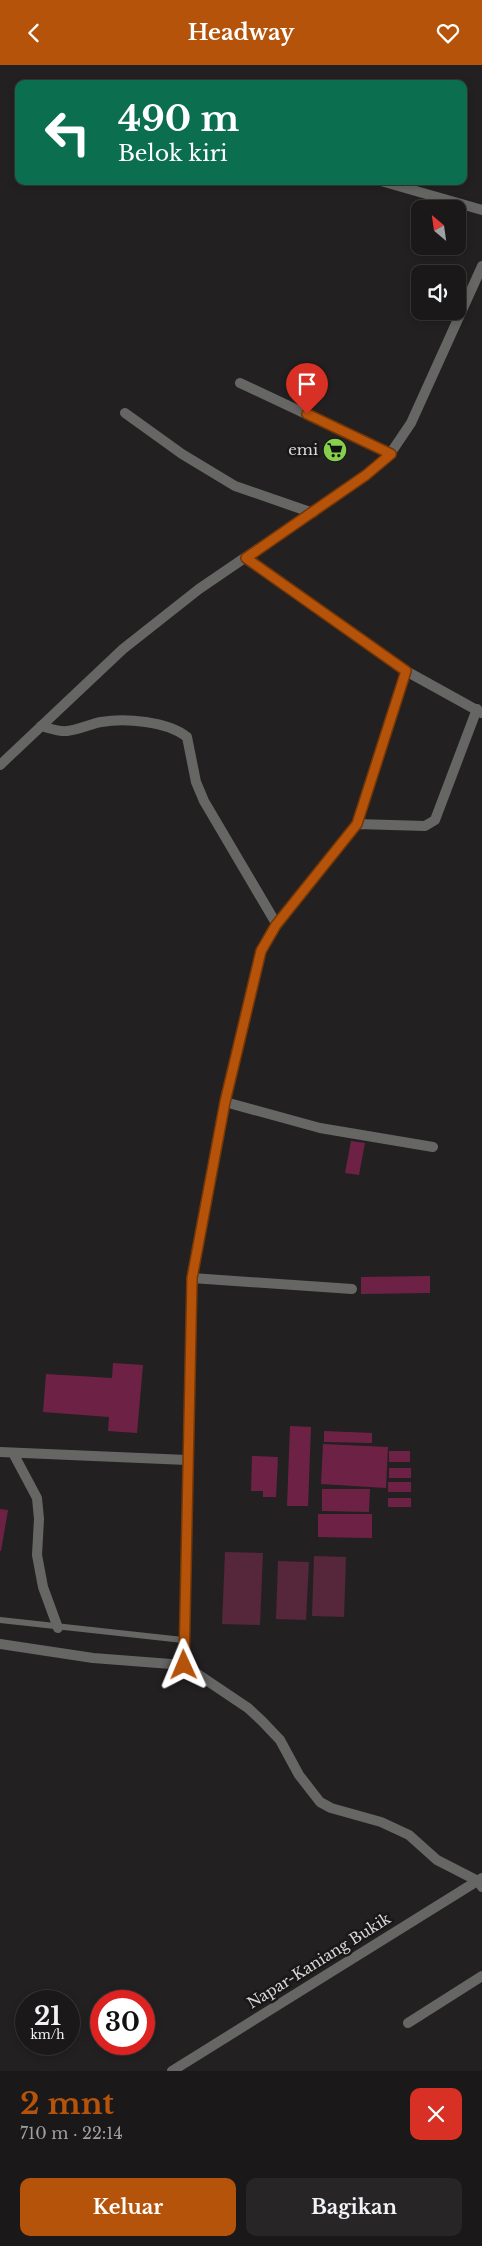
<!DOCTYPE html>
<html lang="id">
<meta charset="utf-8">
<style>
body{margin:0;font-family:"Libre Baskerville",serif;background:#272526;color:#f1f3f6;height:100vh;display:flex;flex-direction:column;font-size:19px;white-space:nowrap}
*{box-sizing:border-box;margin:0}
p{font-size:16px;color:#9fa0a2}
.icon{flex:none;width:28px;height:28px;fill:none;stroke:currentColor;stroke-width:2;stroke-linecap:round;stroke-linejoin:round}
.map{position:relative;height:2006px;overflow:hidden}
.panel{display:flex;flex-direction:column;background:#1a1819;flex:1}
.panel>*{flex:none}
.banner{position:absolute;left:15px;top:15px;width:452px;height:105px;border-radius:10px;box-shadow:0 2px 8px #0003,0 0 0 1px #383738;background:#0b6e4f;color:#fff;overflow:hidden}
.needle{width:32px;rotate:331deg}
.buttons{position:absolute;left:411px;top:135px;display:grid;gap:10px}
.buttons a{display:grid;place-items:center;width:55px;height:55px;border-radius:10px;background:#1a1819;box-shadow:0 2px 8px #0003,0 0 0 1px #383738;font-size:25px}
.speed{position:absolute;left:15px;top:1925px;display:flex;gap:10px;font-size:25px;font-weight:700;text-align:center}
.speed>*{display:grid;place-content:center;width:65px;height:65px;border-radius:50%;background:#1a1819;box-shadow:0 2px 8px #0003,0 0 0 1px #383738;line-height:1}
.speed small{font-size:12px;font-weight:400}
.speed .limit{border:8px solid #d22;background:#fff;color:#111}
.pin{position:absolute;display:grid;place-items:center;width:42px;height:42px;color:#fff;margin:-51px -21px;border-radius:50% 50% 50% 0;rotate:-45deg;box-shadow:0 0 5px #0007}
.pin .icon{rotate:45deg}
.me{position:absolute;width:55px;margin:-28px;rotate:359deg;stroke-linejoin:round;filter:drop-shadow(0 0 4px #0008)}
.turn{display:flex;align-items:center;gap:18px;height:105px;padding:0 20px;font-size:22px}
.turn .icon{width:65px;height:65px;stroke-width:2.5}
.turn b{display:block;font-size:35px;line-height:42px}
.round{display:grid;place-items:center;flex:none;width:52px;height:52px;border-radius:10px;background:#272526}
.overview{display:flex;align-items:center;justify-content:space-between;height:85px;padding:0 20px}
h1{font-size:30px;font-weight:800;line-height:38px;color:#b45309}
.cta{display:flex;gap:10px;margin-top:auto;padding:10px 20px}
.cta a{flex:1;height:58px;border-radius:10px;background:#b45309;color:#fff;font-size:20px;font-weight:800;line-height:58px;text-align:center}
.cta a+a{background:#272526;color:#f1f3f6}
header{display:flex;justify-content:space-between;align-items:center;height:65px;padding:0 20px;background:#b45309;color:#fff;font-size:22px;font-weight:800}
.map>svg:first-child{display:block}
.green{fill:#56263a}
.building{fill:#6d2245}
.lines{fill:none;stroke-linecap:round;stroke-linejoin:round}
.service{stroke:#666765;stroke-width:6}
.minor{stroke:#666765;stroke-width:10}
.tertiary{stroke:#666765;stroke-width:10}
.route-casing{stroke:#753606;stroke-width:12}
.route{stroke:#b45309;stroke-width:9}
.labels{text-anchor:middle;stroke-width:5;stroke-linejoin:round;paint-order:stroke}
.poi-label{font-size:15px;fill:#d9d8d8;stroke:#1a1718;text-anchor:end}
.street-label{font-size:15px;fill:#d9d8d8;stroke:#1a1718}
</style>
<header><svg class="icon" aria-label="back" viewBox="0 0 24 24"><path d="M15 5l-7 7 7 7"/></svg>Headway<svg class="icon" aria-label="heart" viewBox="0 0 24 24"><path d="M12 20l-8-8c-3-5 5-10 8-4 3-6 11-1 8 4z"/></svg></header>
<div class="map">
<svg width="482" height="2006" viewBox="0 0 482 2006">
<rect width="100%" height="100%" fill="#232021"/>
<path class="green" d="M225,1487l38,1 -3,72 -38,-1z
M314,1491l32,1 -2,60 -32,-1z
M278,1496l31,1 -3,58 -30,-1z"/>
<path class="building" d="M351,1076l14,2 -6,32 -14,-2z
M430,1211v17l-69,1v-17z
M113,1298l30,2 -6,68 -29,-2 1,-14 -66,-5 3,-38 66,4z
M290,1361l21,1 -3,79h-21z
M324,1366l48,2v10l-48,-1z
M323,1379l65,3 -2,41 -65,-4z
M389,1386h21v11h-21z
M252,1391l26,1 -2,40h-13v-6h-12z
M389,1403h22v10h-22z
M388,1417h23v10h-23z
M322,1424h48l-1,23 -47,-1z
M388,1433h23v9h-23z
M0,1444l8,1 -7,41h-1z
M318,1449h54v24l-54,-1z"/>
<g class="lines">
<path class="service" d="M0,1555l183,20"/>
<path class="minor" d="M381,116l101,29
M240,318l151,71
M125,348l57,41 53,32 78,27
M246,493l160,113 76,42
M41,661c8,2 18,6 26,5 12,-1 23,-7 34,-9 24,-4 66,-1 86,15l9,45 8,19 73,124
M357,759l68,2 10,-6 42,-111
M225,1037l95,26 113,19
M192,1213l160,11
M0,1387l187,8
M13,1388l24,45 2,21 -2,36 6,32 15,41
M0,1579l93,14 91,7 64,43 14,13 18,19 19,35 21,27 11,6 50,14 28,13 28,25 41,21 4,6
M184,1600l8,-387 33,-176 36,-151 16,-26 80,-101 49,-153
M408,1958l74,-47"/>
<path class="tertiary" d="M0,700l123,-116 76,-60 167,-114 22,-18 23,-34 71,-157
M172,2006l310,-193"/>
</g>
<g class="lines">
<g class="route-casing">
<path id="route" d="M184,1600l8,-387 33,-176 36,-151 15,-26 81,-101 49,-153 -160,-113 120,-83 25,-21 -84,-40"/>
</g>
<use href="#route" class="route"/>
</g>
<defs>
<g id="supermarket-disc" transform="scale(1.25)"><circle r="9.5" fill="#86cf4c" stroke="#1a1718"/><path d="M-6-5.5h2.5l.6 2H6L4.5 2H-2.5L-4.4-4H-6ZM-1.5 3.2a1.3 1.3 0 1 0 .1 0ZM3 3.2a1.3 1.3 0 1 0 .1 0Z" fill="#111"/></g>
</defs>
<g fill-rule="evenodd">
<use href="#supermarket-disc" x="335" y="385"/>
</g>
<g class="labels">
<g class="poi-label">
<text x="318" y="390">emi</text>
</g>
<g class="street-label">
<text transform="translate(319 1896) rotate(-32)" y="5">Napar-Kaniang Bukik</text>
</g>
</g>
</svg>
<div class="buttons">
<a><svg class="needle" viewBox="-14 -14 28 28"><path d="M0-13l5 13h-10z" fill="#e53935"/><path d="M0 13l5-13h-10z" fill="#9fa0a2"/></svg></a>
<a><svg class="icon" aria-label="sound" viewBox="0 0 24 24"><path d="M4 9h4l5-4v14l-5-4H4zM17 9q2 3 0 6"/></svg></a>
</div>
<div class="speed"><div>21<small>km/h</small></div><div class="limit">30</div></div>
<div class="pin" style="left:307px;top:349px;background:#d93025"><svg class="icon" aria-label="arrive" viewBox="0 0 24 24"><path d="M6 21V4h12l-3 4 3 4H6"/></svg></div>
<svg class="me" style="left:184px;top:1600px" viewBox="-20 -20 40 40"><path d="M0-17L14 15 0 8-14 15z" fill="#b45309" stroke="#fff" stroke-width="4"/></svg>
<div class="banner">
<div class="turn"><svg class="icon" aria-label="left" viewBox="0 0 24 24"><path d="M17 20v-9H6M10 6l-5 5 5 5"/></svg><div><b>490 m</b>Belok kiri</div></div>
</div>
</div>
<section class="panel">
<div class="overview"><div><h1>2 mnt</h1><p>710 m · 22:14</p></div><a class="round" style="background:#d93025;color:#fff"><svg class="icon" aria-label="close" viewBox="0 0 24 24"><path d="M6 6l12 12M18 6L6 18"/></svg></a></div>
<div class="cta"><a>Keluar</a><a>Bagikan</a></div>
</section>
